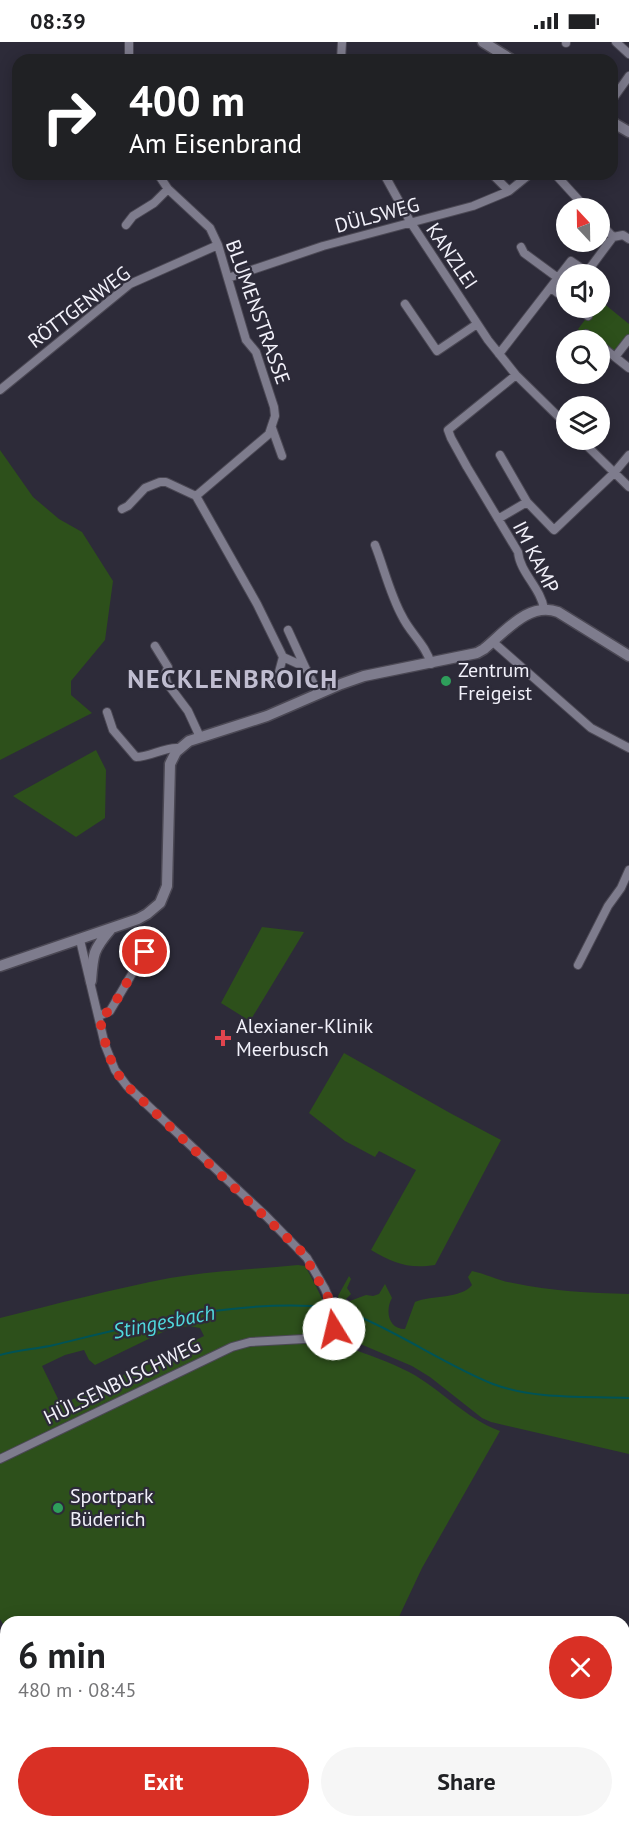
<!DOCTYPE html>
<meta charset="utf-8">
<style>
body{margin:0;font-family:"PT Sans",sans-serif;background:#f6f6f6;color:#202124;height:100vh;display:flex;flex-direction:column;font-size:22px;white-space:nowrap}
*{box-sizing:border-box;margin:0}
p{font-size:20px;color:#757577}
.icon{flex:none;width:33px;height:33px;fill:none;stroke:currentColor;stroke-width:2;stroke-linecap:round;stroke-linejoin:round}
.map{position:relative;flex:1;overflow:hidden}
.sheet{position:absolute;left:0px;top:1574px;width:630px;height:212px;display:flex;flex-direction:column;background:#fff;border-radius:18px 18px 0 0;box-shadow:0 3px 15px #0003}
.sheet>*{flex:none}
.guide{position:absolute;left:12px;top:12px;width:606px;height:126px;border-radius:18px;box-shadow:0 3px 15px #0003;background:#202124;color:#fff;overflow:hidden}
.needle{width:39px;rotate:338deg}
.tools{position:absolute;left:556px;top:156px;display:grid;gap:12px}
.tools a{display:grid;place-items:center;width:54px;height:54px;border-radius:50%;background:#fff;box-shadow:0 3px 15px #0003;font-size:30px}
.pin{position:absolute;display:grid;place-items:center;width:51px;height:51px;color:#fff;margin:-26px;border:3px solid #fff;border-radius:50%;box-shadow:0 2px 6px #0007}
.me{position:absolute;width:66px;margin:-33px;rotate:351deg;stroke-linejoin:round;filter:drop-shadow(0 0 4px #0008)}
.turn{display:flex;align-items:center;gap:21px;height:126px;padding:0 18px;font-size:27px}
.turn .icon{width:78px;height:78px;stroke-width:2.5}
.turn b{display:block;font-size:42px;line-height:51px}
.round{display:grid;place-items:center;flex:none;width:63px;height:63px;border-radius:32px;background:#f6f6f6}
.headline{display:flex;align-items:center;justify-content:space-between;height:102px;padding:0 18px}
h1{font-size:36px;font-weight:700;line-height:45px}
.action{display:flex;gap:12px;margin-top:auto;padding:12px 18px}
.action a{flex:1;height:69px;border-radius:36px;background:#d93025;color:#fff;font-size:24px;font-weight:700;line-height:69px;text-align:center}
.action a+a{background:#f6f6f6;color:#202124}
.status{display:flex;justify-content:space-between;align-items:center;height:42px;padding:0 30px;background:#fff;direction:ltr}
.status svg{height:16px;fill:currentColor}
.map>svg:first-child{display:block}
.green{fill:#2d501b;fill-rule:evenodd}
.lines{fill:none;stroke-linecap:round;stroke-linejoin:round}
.stream{stroke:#005356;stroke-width:2}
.street-casing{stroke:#4b4854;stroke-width:10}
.secondary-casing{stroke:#4b4854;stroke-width:13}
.street{stroke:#7e7c8d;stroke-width:8}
.secondary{stroke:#7e7c8d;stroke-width:10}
.route{stroke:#d93025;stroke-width:10;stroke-dasharray:0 18}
.leisure-dot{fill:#2e9e5b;stroke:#2d2b39;stroke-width:2}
.health-dot{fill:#e0444e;stroke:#2d2b39;stroke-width:2}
.labels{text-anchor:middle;stroke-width:4.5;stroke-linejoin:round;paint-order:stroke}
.street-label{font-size:20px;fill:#f2f1fa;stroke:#2d2b39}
.poi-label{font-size:20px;fill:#f2f1fa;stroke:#2d2b39;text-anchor:start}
.water-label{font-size:21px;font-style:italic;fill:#50d9dd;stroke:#2d2b39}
.district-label{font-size:26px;font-weight:bold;letter-spacing:1.5px;fill:#c0bdd0;stroke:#2d2b39}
</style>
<div class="status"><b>08:39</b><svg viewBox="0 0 49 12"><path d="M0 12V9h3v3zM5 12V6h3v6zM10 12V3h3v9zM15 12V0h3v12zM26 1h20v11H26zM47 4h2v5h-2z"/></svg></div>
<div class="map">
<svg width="629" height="1784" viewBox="0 0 629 1784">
<rect width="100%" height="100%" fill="#2d2b39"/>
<path class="green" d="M602,260l27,22v12l-13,19 -16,-15 -16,-5 -6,-6 16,-21h6z
M0,408l33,47 26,22 23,13 31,49 -8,59 -34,41v14l21,18 -92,47z
M96,708l10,20 -1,48 -29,19 -63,-41z
M262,885l42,5 -54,89 -29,-18z
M344,1011l106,60 51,27 -66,125c-28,4 -41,-2 -64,-15l45,-80 -37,-19 -4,6 -30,-16 -36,-28z
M298,1223l7,1c13,22 23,45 32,69l-98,12 102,-7 7,7c20,8 42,15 61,25 32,17 57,47 91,59l-78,137 -25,53 -391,1v7l-6,-10v-301c56,-14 113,-29 170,-40 42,-7 85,-9 128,-13zM189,1284l11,2 4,8 -143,69 -19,-39 23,-11 19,-5 5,10 6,5 72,-35z
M472,1229c14,3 27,10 41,12 38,8 77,10 116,11v160l-138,-32 -9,-4 -52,-41 -18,-11 -61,-26 -7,-5 -4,-9 -2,-30 11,-20 2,3 -4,9 4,6 -5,5 1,3 19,-7 7,1 6,-2 6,-10 7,14c-7,12 -4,31 13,31l10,-27c17,-7 46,-3 57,-17l-4,-8z
M180,1779h51l-2,5h-51z"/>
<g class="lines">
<path class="stream" d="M338,1266c11,2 22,9 33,14 41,19 80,45 122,62 42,16 92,12 136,14
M0,1313c18,-5 36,-6 54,-10 90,-22 181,-46 274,-38"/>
<g class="street-casing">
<path id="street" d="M129,0v18
M616,0l13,12
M566,1v-1
M341,18l1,-18
M612,58l17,-24
M158,132l10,15 42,39 8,17 28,95 10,12 18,55 1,9 -6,18 -73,62
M384,132l27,49 77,117 28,35 51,50
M492,132l17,17
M555,132l31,34
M600,181l13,14
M126,183l7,-9 21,-13 14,-14
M521,205l3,6 34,25
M228,236l95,-32 150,-40 36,-15 21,-17
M551,246l16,12
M405,262l32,47 40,-27
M577,266l11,8
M586,292l9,6
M629,297l-14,18 14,11
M600,303l15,12
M499,312l72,-93 16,11 26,-35 10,-2 6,4
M516,333l-68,55 3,8 16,29 51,85c2,21 23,36 26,57
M0,348l130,-106 88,-39
M272,386l10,28
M581,398l48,47
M500,413l27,47 27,28 60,-57 15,-18
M122,467l6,-3 17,-18 15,-6h6l30,14 61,108 26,53 -4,15 -7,12
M498,477l29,-17
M375,503c9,23 15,49 27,71 8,17 24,29 29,48
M288,588l17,37
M493,600l98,86 38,20
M155,604l13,21 -3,8 2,8 21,28 12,26
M283,615l22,10 14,27
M107,670l6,18 23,27c14,0 28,-10 42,-9
M578,923l30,-59 13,-18 8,-18
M99,974l11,-5 26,-44 9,-15v-13
M0,1417l232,-112 18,-5 72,-4 11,-7 1,-12 -5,-20 -4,-10 -18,-31 -41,-42 -139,-130 -12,-16 -10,-25 -25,-105"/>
</g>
<g class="secondary-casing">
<path id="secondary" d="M483,0l29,18
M612,80l17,10
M0,924l138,-47 9,-5 13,-11 7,-17 3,-122 6,-12 13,-11 78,-25 74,-32 23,-8 113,-23 7,-4c21,-17 45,-48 74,-37l71,44
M91,939c2,-27 2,-31 19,-51"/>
</g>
<use href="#street" class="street"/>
<use href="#secondary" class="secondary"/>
</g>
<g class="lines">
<path class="route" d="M145,910l-35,59 -11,5c6,26 10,50 28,70l176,167 26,46 5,20v10"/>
</g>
<g class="leisure-dot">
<circle cx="446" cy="639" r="6"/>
<circle cx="58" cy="1466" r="6"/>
</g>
<path class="health-dot" d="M220 987h6v6h6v6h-6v6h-6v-6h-6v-6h6z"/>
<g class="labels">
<g class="street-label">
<text transform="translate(377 173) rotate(-15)" y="7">DÜLSWEG</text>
<text transform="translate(452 214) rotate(56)" y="7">KANZLEI</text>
<text transform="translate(79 265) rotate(-37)" y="7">RÖTTGENWEG</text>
<text transform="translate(258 270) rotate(70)" y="7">BLUMENSTRASSE</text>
<text transform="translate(536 515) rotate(63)" y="7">IM KAMP</text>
<text transform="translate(122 1339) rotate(-26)" y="7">HÜLSENBUSCHWEG</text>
</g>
<g class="poi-label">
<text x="458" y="635">Zentrum<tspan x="458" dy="23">Freigeist</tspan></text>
<text x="236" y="991">Alexianer-Klinik<tspan x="236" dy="23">Meerbusch</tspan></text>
<text x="70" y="1461">Sportpark<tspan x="70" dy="23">Büderich</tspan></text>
</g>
<g class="water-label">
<text transform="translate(164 1280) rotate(-11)" y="7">Stingesbach</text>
</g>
<g class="district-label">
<text x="233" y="646">NECKLENBROICH</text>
</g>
</g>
</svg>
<div class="tools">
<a><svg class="needle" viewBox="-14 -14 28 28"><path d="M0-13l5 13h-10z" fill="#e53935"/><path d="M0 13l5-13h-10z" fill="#757577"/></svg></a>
<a><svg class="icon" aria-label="sound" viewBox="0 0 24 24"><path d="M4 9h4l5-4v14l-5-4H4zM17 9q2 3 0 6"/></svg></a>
<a><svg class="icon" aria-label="search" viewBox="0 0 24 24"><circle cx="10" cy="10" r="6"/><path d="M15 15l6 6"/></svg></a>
<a><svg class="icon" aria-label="layers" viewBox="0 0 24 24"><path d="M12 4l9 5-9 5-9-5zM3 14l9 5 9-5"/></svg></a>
</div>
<div class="pin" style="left:145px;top:910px;background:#d93025"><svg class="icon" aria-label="arrive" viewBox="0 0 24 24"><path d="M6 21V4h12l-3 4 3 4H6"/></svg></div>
<svg class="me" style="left:334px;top:1287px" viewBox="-20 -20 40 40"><circle r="19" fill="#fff"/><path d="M0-13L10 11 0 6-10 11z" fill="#d93025"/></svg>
<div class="guide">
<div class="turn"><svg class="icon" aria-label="right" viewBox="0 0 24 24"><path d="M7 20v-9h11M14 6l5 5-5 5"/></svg><div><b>400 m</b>Am Eisenbrand</div></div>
</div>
<section class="sheet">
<div class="headline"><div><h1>6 min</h1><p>480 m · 08:45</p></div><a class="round" style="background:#d93025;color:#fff"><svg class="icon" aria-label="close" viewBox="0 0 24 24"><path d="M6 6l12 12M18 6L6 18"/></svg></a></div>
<div class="action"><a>Exit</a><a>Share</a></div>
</section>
</div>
